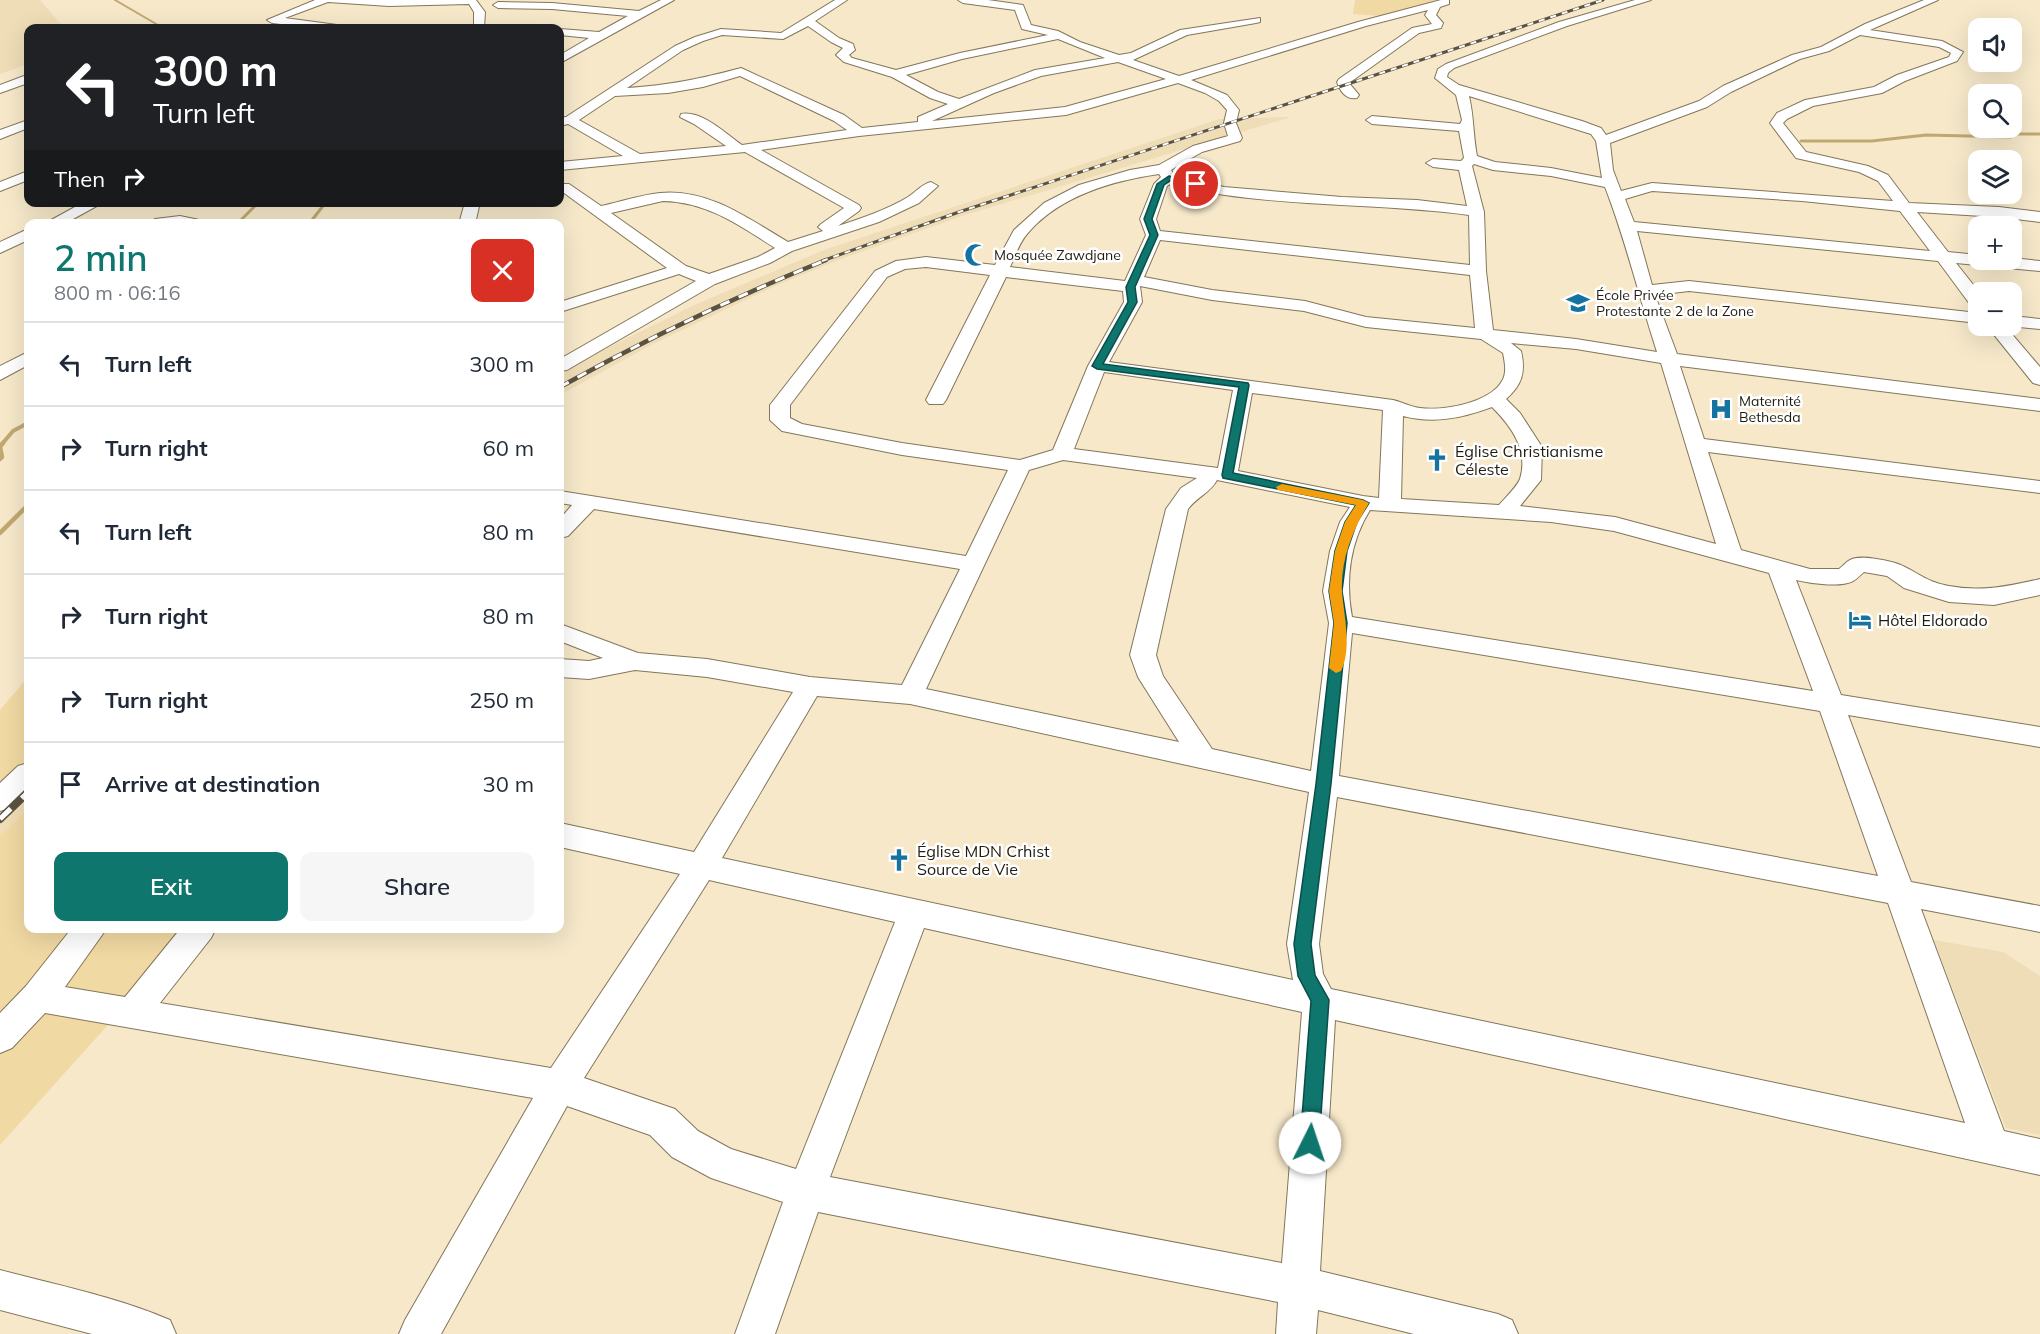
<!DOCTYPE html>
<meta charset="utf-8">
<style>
body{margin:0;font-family:Mulish,sans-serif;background:#f6f6f7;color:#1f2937;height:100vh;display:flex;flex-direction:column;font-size:22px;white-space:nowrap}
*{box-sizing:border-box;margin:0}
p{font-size:20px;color:#747a83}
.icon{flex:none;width:33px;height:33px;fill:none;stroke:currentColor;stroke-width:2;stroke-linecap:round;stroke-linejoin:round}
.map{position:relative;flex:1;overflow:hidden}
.panel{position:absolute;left:24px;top:219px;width:540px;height:714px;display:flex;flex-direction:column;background:#fff;border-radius:12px;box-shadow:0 6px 24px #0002}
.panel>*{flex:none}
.guide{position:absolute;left:24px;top:24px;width:540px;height:183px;border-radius:12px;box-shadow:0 6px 24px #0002;background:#202124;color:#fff;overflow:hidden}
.tools{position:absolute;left:1968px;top:18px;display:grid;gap:12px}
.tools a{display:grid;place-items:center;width:54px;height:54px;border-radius:12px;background:#fff;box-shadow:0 6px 24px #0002;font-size:30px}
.pin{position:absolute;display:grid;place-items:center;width:51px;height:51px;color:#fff;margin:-26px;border:3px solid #fff;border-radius:50%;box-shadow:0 2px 6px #0007}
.me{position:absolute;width:66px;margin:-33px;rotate:4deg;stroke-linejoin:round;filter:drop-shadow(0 0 4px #0008)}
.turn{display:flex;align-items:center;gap:21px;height:126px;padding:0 30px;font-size:27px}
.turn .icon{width:78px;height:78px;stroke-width:2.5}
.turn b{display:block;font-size:42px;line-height:51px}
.then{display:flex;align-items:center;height:57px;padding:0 30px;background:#0003;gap:12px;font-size:22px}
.round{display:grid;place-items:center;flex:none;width:63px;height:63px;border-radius:12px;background:#f6f6f7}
.head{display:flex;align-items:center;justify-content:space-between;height:102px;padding:0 30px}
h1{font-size:36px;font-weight:600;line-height:45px;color:#0f766e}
.button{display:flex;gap:12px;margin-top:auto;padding:12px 30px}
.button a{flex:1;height:69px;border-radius:12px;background:#0f766e;color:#fff;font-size:24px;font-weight:600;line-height:69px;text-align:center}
.button a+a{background:#f6f6f7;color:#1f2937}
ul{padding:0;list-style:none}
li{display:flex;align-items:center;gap:18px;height:84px;padding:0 30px;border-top:2px solid #e0e1e3}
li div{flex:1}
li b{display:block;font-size:22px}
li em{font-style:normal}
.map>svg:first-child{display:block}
.built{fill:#efddb7}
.green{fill:#f1d9a3}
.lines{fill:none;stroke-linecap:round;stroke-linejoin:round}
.stream-far3{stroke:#c0a871;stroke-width:2}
.stream-far2{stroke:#c0a871;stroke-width:3}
.stream-far1{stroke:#c0a871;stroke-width:4}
.stream{stroke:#c0a871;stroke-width:4.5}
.minor-casing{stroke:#83765a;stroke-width:2}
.minor{fill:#fff;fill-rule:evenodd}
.rail-far2-casing{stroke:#5a5342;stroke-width:3}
.rail-far1-casing{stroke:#5a5342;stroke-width:4.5}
.rail-casing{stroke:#5a5342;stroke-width:8}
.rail-far2{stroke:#fff;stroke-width:2;stroke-dasharray:6;stroke-linecap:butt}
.rail-far1{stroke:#fff;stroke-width:3;stroke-dasharray:10;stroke-linecap:butt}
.rail{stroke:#fff;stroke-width:5;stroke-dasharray:15;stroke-linecap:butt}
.route{fill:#0f766e;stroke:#0a4d48;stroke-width:1.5}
.slow{fill:#f59e0b}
.labels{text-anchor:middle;stroke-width:5;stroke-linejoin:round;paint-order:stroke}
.far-poi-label{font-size:14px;fill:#211c10;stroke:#fff;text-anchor:start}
.poi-label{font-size:16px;fill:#211c10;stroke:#fff;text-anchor:start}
</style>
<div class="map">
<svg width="2040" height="1334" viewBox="0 0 2040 1334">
<rect width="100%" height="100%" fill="#f6e8c9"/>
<path class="built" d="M0,0h40l24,28h-36v36l-28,10z
M1291,117l-326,98 -124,44 -66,27 -122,58 -93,51v-23l17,-9 117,-58 130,-55 395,-131z
M28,763v46l-28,27v-47z
M1934,940l69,12 37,24v159l-34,-7z"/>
<path class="green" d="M1355,0h79l1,1 -55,15 -27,-2z
M28,677v86l-28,26v-79z
M28,809v119l166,1 -194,216v-309z"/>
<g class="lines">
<path class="stream-far3" d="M115,0l48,28"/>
<path class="stream-far2" d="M1801,141h71l54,-6 85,2 6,-3h23
M237,224l22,-22
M309,224l17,-22"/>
<path class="stream-far1" d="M2,444l11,-13 15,-8"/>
<path class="stream" d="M0,447l3,-4
M0,447l2,10 -2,2
M0,533l28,-28"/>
<g class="minor-casing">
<path id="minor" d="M315,0h161l9,12 -1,16h-10v-16l-5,-8 -80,2 -61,-4 -43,16 52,7 5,3h-27l-43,-5 -5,-3z
M661,0h13l-114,63v-8l29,-17 -29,-3v-6l39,3 29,-16 -76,-7 -54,-1 -5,-3 5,-3 54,1 87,8z
M835,0h12l-32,21 24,17 14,6 2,6 -6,5 3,3 44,12 64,-17 88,-18 -26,-6 -7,-19 -52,-7 -5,-3h30l35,5 8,20 27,6 22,11 39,13 12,-2 49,-23 80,-12v4l-4,1 -69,12 -54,25 46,16 179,-54 83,-22h8v4l-9,3 -4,8 7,8 -2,5 -22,5 -70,50 10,12 -2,3c-11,2 -17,-7 -20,-16l2,-3 73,-51 20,-4 -7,-9 3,-5 -62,16 -175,54 36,15 12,15 -3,13 6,15 -2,3 -38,11 -31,18 3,5 50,12 118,10 75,3 50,6 -8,-36 -26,-3 -7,-4 7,-4 28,2 3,-3 -5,-27 -87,-7 -6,-4 6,-4 88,8 2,-4 -6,-25 -21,-17 3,-9 8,-5 113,-42 76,-22h16l-84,26 -113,42 -6,5 -1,4 12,8 123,36 19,7 5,7 93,-34 24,-15 69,-31 29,-8 44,-23 59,-24h14l-68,30 72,11 21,11 -6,9 -52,20 -23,12 -69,13 -26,13 -4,4 23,29 62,14 20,9 21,28 90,4 41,5v10l-41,-5 -82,-5 31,40 30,3v5l34,-2 28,3v10l-84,-8 23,29 -1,16 -6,-1 -34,-46 -301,-30 15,54 37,-4 289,32v10l-289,-32 -34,4 22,59 363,45v12l-360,-45 24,73 336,42v12l-332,-41 33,98 69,19h29c4,-3 7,-7 11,-9 9,-6 44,1 53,6 18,9 25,16 46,20 31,6 61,0 91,-7v16l-46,10 -45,-3 -45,-14 -17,-12 -23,-4c-4,3 -7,7 -11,9 -13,7 -44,2 -57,-1l45,115 199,32v20l-192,-32 63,167 129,24v26l-119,-23 83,222 36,8v36l-705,-155 -15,251 178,43 14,6 6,14h-104l-96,-24 -2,24h-40l2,-32 -460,-90 -43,122h-40l48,-132 -72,-24 -39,-21 -22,-22 -83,-29 -126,228h-42l6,-14 128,-222 -488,-85 -33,35 -12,5v-40l26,-27 46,-58h35l-42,59 60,10 56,-69h35l-5,10 -51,65 391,65 129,-194 -120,-27v-24l134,29 99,-160 -86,-15 -72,-7 -46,9 -29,-2v-18l29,2 14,-3 -43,-17v-17l78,29 69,6 103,18 92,8 58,-116 -366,-60 -26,27 -8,2v-19l12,-14 -12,-2v-12l406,65 42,-86 -106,-15 -120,-24 -12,-11v-15l105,-134 21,-10 30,-4 69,8 19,-35 30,-27 35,-18 51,-15 29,-5 34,-19 35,-10 -4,-13 3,-13 -8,-9 -14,-8 -27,-10 -112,32 -207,21 -98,14 98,55 2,3 -2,3 -21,15c24,-8 48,-16 70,-29 8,-5 14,-13 23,-15l7,4 -19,17 -40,19 -87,29 -22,12 -55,21 -148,86 -7,1v-12l136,-78 -17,-7 -119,38v-10l107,-34 -107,-78v-6h9l32,22c19,-4 39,-11 59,-13 48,-5 89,26 128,49l35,-11 -5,-4 3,-3 23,-16 -99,-56 -185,18v-8l63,-6 -55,-32 -8,2v-8l6,-1 109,-71 20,-9 26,-8 60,4zM808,26l23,16 12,6 -7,7 8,7 48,15 38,21 18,6 -30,13v5l-56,6 -18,-13 -103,-47c-41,11 -71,17 -114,20l56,-38 20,-9 19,-6 61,4zM1860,35l79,12 12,6 -2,4 -52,18 -23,12 -69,13 -28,13 -7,10 26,35 63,14 19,9 15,20 -241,-18 -31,8 -8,-21 -3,-27 97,-36 24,-15 69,-33 29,-8zM1058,39l47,19 -70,12 -76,29 -21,-7 -32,-17 56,-16zM1118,62l48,17 -101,28 -133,14 62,-28 47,-17zM740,76l94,45 13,9 -105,15c-16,-11 -40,-35 -61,-31l-1,3 14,7 32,22 -86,8 -61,-34 36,-24 53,-3 35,-6zM1469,96l122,38 5,7 6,37 -51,-10 -56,-6 -18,-6c-4,-21 -3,-39 -8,-60zM1474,164l19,6 58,6 54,11c21,54 34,110 52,165l-81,-13 -83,-9 -7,-59 -2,-59 -12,-46zM1159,174l2,3 -7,7 -14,35 6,16 -21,46 -115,-14c5,-10 9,-24 17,-33 32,-38 84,-53 132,-60zM1172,183c17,4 35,10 53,12 81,12 163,9 244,20l1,50 -310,-34 -4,-12 11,-33zM1652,191l150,10 98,10 30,40 -296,-29 -9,-23zM663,201c44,1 76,24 112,47l-17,9 -49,17 -23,-8 -75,-53zM1160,240l310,35 5,53 -109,-11 -61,-16 -93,-11 -68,-13zM926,267l64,8 -64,125 3,4h14l3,-4 60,-123 117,14 1,11 -36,64 -35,84 -33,10 -118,-17 -100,-19 -12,-6v-13l97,-128 18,-8zM1140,286l72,14 92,11 62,16 115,12 22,14c2,10 4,20 -1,28 -12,22 -59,30 -82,27 -9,-1 -18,-6 -27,-8l-284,-38 33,-60zM1511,343l65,6 85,14 55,181 -101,-27 -95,-11 21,-26 1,-33 -22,-34 -14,-14c16,-14 20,-27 15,-48zM1104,372l129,18 -15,78 -144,-19zM1252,393l131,17 -4,88 -16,-2 -125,-25zM1492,407c19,19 37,43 28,72 -4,9 -15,19 -21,26l-98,-6 2,-83c31,8 59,2 89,-9zM1063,460l134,18 -16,10 -15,21 -36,146 8,22 41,65 -253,-53 103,-219zM1217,480l133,27 -10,15 -10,29 -7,40 6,32 -18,148 -99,-22 -49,-73 -7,-21 32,-146c10,-13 22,-16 29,-29zM1370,510l181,12 63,9 155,42 44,118 -461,-74c-7,-37 -2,-75 18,-107zM1352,633l468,78 58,165 -539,-100zM817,696l93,8 399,88 -22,152 6,36 -571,-122zM1337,797l551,106 77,220 -634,-134 -8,-15 -4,-30zM709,880l186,42 -99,247 -65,-20 -33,-18 -23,-22 -91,-31zM924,928l378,84 -20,251 -452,-86z
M24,76h4v7l-28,10v-8z
M28,120v8l-28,11v-9z
M28,171v9l-28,11v-9z
M84,202h20l-40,22h-20z
M465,202h15l-5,22h-16z
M180,216l24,5 2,3h-58l7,-5z
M28,229v11l-28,13v-11z
M2012,316l28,3v10l-31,-3h3z
M1987,326h18l35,41v18l-7,-2z
M28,352v13l-28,15v-14z
M28,763v27l-18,18 -10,3v-28l18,-17z
M0,1270c57,15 116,27 170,50l6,14h-84l-92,-24z"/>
</g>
<use href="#minor" class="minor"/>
<g class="rail-far2-casing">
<path id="rail-far2" d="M822,261l137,-49 644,-212"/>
</g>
<g class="rail-far1-casing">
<path id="rail-far1" d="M560,387c86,-48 174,-90 266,-127"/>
</g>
<g class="rail-casing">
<path id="rail" d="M0,819l28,-27"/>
</g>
<use href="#rail-far2" class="rail-far2"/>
<use href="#rail-far1" class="rail-far1"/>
<use href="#rail" class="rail"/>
</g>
<path class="route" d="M1169,176l31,8 -4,2 -26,-5 -6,4 -12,34 6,16 -23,52 2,15 -34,62 145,19 1,2 -16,88 130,27 6,3 -12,19 -10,29 -5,40 5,32 -16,161 -20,160 4,31 14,25 -10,143 -3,7 -6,3 -7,-3 -3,-7 11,-142 -13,-25 -4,-32 22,-160 18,-161 -5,-32 6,-40 10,-29 11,-17 -133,-27 -1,-3 17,-88 -142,-18 -5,-3 36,-64 -2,-15 24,-52 -6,-16 13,-35z"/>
<path class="slow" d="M1282,484l81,16 6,3c-16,26 -29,58 -27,89 2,24 10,57 -1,79l-5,2 -7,-5 5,-45 -5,-32 6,-40 10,-29 11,-17 -78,-15 -2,-3z"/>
<defs>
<g id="mosque-bare" transform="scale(1.8)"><path d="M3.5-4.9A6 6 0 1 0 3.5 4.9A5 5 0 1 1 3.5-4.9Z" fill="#1573a1" stroke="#fff" stroke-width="2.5" paint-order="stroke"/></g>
<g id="school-bare" transform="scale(1.8)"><path d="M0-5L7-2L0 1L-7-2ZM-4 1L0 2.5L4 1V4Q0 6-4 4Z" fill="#1573a1" stroke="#fff" stroke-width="2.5" paint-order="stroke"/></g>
<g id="hospital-bare" transform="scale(1.8)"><path d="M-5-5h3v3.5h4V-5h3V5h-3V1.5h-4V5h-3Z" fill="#1573a1" stroke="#fff" stroke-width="2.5" paint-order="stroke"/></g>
<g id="church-bare" transform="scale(1.8)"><path d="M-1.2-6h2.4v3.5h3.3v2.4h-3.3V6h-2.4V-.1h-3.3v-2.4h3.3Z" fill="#1573a1" stroke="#fff" stroke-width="2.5" paint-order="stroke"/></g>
<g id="hotel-bare" transform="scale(1.8)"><path d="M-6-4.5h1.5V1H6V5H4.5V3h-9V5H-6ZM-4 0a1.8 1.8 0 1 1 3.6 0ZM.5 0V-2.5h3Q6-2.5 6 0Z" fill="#1573a1" stroke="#fff" stroke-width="2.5" paint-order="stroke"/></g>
</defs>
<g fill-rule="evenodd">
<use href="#mosque-bare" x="976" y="255"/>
<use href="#school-bare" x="1578" y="303"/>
<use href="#hospital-bare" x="1721" y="409"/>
<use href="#church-bare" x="1437" y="460"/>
<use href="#hotel-bare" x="1860" y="620"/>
<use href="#church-bare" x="899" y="860"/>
</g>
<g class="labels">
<g class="far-poi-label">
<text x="994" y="260">Mosquée Zawdjane</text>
<text x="1596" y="300">École Privée<tspan x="1596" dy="16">Protestante 2 de la Zone</tspan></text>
<text x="1739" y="406">Maternité<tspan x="1739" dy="16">Bethesda</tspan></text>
</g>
<g class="poi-label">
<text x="1455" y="457">Église Christianisme<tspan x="1455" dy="18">Céleste</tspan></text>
<text x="1878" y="626">Hôtel Eldorado</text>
<text x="917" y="857">Église MDN Crhist<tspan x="917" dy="18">Source de Vie</tspan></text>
</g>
</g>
</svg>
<div class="tools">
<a><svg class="icon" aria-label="sound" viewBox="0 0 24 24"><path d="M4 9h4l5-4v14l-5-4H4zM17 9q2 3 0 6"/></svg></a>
<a><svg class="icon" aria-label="search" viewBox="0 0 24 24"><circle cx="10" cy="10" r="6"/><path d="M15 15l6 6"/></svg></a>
<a><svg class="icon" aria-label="layers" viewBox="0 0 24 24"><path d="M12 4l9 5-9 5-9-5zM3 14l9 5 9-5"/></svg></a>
<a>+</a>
<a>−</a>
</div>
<div class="pin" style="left:1196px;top:184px;background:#d93025"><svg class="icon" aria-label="arrive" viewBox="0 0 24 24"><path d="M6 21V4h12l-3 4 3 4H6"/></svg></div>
<svg class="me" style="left:1310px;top:1143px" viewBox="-20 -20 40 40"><circle r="19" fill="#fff"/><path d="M0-13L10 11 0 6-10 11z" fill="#0f766e"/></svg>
<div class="guide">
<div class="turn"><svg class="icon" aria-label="left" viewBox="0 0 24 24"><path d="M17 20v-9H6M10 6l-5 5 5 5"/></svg><div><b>300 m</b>Turn left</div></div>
<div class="then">Then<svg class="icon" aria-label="right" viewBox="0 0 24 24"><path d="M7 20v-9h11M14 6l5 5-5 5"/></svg></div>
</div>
<section class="panel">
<div class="head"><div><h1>2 min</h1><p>800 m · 06:16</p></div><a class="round" style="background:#d93025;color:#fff"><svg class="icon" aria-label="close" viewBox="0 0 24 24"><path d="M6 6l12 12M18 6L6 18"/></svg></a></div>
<ul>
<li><svg class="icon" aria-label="left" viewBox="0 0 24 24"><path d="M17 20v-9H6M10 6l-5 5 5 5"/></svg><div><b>Turn left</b></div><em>300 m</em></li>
<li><svg class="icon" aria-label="right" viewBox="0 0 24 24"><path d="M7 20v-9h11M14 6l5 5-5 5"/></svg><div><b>Turn right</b></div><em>60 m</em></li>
<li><svg class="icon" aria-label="left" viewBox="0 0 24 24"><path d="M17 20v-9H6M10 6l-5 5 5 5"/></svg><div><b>Turn left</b></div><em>80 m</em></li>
<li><svg class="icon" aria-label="right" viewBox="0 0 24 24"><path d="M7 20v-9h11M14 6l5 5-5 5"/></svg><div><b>Turn right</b></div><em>80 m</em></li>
<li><svg class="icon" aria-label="right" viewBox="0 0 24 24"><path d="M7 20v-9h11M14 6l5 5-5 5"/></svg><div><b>Turn right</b></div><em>250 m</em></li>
<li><svg class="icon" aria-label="arrive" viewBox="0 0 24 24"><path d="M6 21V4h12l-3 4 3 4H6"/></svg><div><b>Arrive at destination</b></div><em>30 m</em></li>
</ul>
<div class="button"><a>Exit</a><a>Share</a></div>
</section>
</div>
